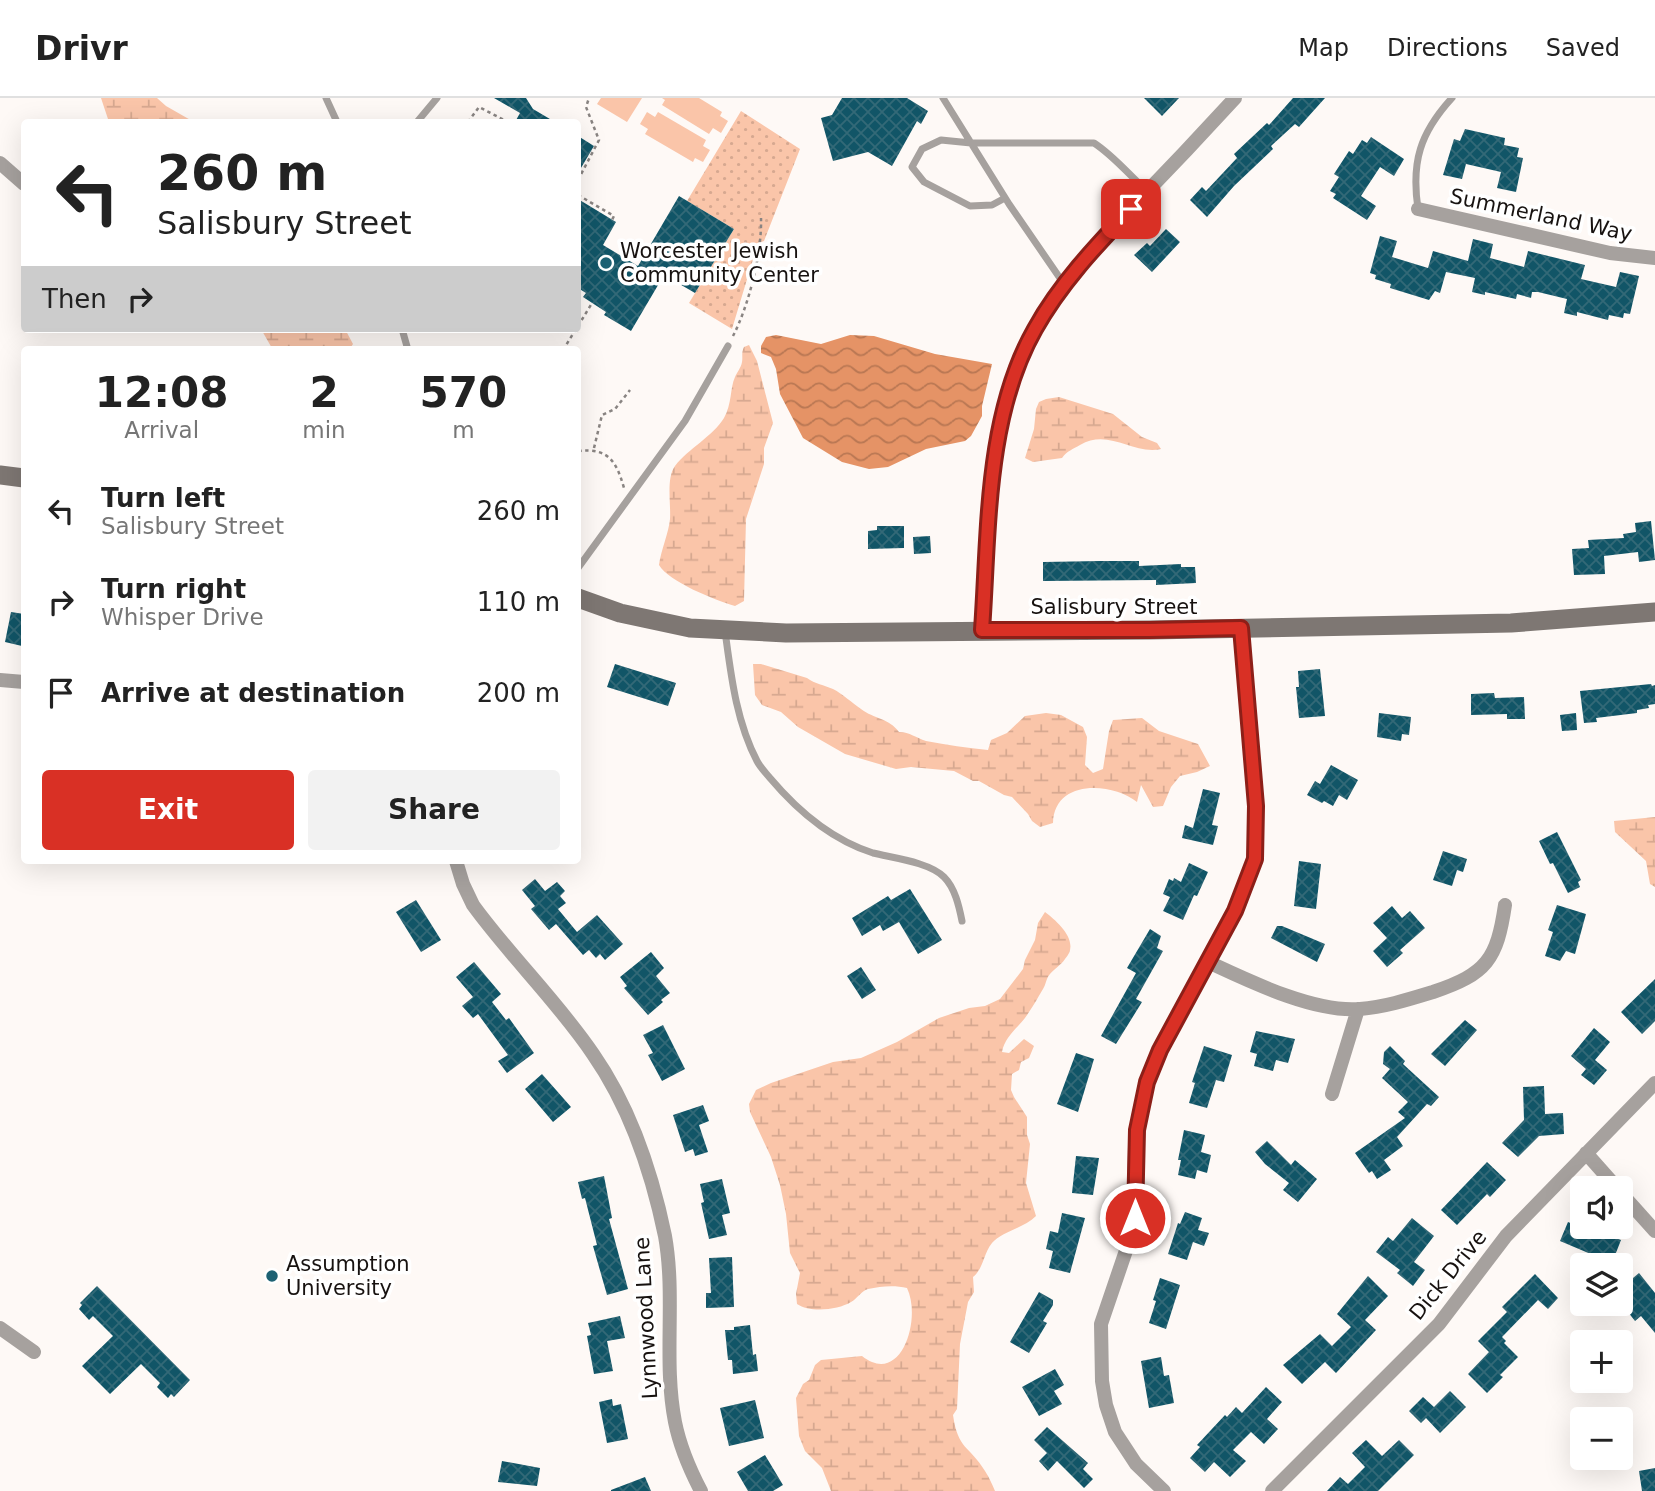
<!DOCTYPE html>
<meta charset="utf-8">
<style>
body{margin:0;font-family:"DejaVu Sans",sans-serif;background:#f2f2f2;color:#222;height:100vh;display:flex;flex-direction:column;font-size:26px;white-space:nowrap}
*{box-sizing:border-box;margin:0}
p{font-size:23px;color:#767676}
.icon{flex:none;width:38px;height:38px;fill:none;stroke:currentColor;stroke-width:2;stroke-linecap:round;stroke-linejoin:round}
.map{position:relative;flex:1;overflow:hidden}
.drawer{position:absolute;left:21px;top:248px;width:560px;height:518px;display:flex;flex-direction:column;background:#fff;border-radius:7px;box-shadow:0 7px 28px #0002}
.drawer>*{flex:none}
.hud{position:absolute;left:21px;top:21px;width:560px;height:214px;border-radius:7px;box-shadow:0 7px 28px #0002;background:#fff;color:#222;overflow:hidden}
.controls{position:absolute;left:1570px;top:1078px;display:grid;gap:14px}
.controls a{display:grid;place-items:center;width:63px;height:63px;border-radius:7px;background:#fff;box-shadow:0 7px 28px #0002;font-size:35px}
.pin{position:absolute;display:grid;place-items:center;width:60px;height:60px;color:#fff;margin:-30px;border-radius:14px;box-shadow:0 4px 10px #0006}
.me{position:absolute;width:77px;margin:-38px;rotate:0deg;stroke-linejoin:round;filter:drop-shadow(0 0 5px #0008)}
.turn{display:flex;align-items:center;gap:24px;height:147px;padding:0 21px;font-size:32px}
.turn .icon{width:91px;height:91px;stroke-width:2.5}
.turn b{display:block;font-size:49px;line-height:60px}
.then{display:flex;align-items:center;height:66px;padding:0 21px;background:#0003;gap:14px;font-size:26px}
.eta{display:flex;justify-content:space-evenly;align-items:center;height:119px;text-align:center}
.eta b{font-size:42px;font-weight:700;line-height:49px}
.cta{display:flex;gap:14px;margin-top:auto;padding:14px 21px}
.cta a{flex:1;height:80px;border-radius:7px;background:#d93025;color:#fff;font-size:28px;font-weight:700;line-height:80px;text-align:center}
.cta a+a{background:#f2f2f2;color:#222}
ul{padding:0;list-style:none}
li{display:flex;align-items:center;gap:21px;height:91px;padding:0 21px}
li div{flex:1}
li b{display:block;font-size:26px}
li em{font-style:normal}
header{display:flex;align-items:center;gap:42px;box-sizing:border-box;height:98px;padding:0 35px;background:#fff;border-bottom:2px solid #e0e0e0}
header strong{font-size:33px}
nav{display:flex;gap:38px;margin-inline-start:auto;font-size:24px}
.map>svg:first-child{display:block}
.grass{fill:url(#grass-dots)}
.wetland{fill:url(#wetland-marsh)}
.garden{fill:#fac5a9}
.water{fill:url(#water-waves)}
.building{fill:url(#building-cross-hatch)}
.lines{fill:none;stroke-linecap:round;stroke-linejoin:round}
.path{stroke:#898482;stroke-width:2.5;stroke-dasharray:3.5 3.5;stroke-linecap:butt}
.lane{stroke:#a6a19e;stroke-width:7}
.street{stroke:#a6a19e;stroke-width:14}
.secondary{stroke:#7e7773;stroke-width:19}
.route-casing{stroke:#8d1f18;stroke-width:18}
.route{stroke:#d93025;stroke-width:12}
.poi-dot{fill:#1d6173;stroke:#fff;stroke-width:2.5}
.labels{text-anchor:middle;stroke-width:7;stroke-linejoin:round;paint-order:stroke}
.street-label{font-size:21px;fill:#171210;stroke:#fff}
.poi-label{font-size:21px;fill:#171210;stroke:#fff;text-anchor:start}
</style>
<header>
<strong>Drivr</strong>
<nav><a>Map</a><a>Directions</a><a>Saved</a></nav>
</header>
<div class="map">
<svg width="1655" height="1393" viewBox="0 0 1655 1393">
<defs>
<pattern id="grass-dots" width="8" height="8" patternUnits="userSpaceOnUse" patternTransform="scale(1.75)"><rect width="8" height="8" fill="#fac5a9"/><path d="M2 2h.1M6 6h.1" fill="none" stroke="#d6a890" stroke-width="1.8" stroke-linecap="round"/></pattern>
<pattern id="wetland-marsh" width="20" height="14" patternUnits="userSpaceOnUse" patternTransform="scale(1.75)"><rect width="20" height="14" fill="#fac5a9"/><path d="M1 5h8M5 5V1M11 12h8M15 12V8" fill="none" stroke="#d6a890"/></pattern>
<pattern id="water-waves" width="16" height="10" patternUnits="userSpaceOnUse" patternTransform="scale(1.75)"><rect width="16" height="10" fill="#e59366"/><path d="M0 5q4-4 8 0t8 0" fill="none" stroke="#b97753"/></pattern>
<pattern id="building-cross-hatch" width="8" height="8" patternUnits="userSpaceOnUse" patternTransform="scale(1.75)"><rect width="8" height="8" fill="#115567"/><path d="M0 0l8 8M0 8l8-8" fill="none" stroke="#336977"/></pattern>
</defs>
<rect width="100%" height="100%" fill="#fef9f6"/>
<path class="grass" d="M741,13l59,38 -36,92 -6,2 -26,86 -43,-26 45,-74 -47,-28z"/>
<path class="wetland" d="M101,0h56l9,8 28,16h-85z
M261,231h84l8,15 -4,6h-76z
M749,247l8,16 16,62 -9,25v16l-18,55 -2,82 -9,5c-20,-6 -66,-24 -76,-41 2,-15 10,-33 11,-46 1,-15 -4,-41 5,-53 13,-17 38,-30 49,-48 8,-14 6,-30 11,-41 2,-5 6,-9 7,-15 1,-6 -1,-9 2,-15z
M1059,299l54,17 29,23 15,6 4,6c-29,6 -52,-21 -81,-4 -7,4 -13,6 -18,13l-29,4 -8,-4 9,-29 2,-20 3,-7 7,-3z
M753,566h8l46,14c8,6 17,7 26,11 10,5 19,14 28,20 13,10 28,9 38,23 11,0 17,6 27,9 21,4 41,7 62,9l3,-10 16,-7 18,-17 21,-3 15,2 22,12 4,10 -2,28 8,8 10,-4 6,-38 4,-11 29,-2 17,13 39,13 12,22 -13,6 -17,4 -9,11 -8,19 -10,1 -12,-22 -4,17c-25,-20 -83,-23 -84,21l-13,4 -8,-6 -4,-7 -16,-17 -8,-2 -25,-14h-6l-19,-10 -43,-4 -15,2 -51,-15 -47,-27 -17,-15 -19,-7 -7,-10z
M1655,719v70l-5,-3 -4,-23 -31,-29 -1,-11z
M1045,814c13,10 36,30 20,47 -4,6 -11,10 -15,15 -4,4 -4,11 -7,15 -5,8 -9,16 -14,23 -8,14 -24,23 -27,40l7,1 15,-14 10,7 -5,12 -8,4 -2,8 -7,4 -1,16 3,7 13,20v18l3,9 -4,39 10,33c-12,12 -35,16 -44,27 -9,11 -8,25 -19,34l1,15 -6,10 -8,42 -3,65 -4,6c5,35 16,30 32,56 4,6 7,13 10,20h-164l-9,-23 -17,-17 -6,-15 -3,-38 7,-14 6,-4 6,-15 6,-5 41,-4c39,31 60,-37 45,-68 -12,-3 -26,-2 -39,1 -7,2 -11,10 -17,13 -13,8 -41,11 -54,2l-1,-10 4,-21 -10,-20 -4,-39 -6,-29 -9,-28 -21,-45 -1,-8 7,-14 15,-7 62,-21 28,-4 36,-16 42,-24 30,-10 16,-2 15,-7 23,-30 2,-9 10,-20 3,-17z"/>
<path class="garden" d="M601,0h41l-15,24 -30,-18z
M662,0h37l23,14 -2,4 8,5 -7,12 -8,-5 -4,6 -47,-29 3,-5z
M647,14l8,5 3,-5 48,28 -3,6 7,4 -7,12 -8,-4 -2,4 -48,-28 3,-5 -8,-5z"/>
<path class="water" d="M776,237l45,9 29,-9 24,1 61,18 57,10 -10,42v10l-11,20 -6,5 -39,8 -38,18 -19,2 -27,-7 -39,-24 -23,-44 -4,-25 -5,-12 -10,-4v-7l5,-9z"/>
<path class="building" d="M494,0h32l7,11 22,13h-40l5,-9z
M842,0h65l21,13 -7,13 -4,-3 -25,45 -24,-14 -35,9 -12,-43 11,-3z
M1144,0h35l-17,18z
M1293,0h32l-26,29 -4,-3 -24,22 2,3 -39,37 -27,31 -17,-17 12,-13 4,4 31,-33 -3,-4 33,-31 2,2z
M1465,31l40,9 -1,7 15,3 -2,9 6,1 -7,34 -19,-4 4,-16 -35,-8 -4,15 -19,-4 11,-36 6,2z
M578,38l16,10 -16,27z
M1371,39l33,22 -10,17 -14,-9 -19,29 15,10 -9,14 -34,-22 3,-4 -6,-3 9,-14 -5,-3 15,-23 4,3 9,-14 5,3z
M679,98l55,33 -39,64 -31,-18 -33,56 -27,-16 2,-3 -23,-15 3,-4 -8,-5v-89l38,23 -13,23 35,21z
M1166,131l14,13 -28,30 -18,-17 13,-12 3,3z
M1380,138l17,5 -5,16 36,11 5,-17 35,10 5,-22 20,5 -3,14 34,9 4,-16 57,14 -4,14 35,8 4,-15 19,4 -9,38 -6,-1 -1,5 -14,-3 -1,5 -31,-8v4l-13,-3 3,-14 -29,-7h-6l-1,6 -14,-4 -1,5 -31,-7v3l-13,-3 3,-14 -29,-6 -6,21 -5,-2 -6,9 -39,-12 1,-4 -16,-5 1,-4 -6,-2z
M1651,423l4,39 -16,2 -1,-10 -34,4 1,18 -31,1 -2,-26 17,-1 -1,-8 36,-2 -1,-4 13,-2 -1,-9z
M877,428h27v22l-36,1v-18l9,-1z
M930,438l1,17 -17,1 -1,-17z
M1100,463h39v5l42,-2v3h14l1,16 -40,2v-5l-113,1v-19z
M11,514l13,2 -2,32 -17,-4z
M615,566l61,19 -8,23 -61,-19z
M1320,571l5,47 -26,2 -3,-31h3l-1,-16z
M1651,586l1,2 3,-1v19l-7,1 1,3 -12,2v3l-41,5 1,4 -13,1 -4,-32z
M1494,595l1,5 29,-1 1,22h-18v-5l-36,1v-21z
M1379,615l32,4 -2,18 -7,-1 -1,7 -24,-4z
M1576,615l1,17 -15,1 -2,-16z
M1331,667l27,15 -11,20 -8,-5 -6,11 -9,-5 -2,2 -15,-8 8,-14 5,3z
M1203,691l17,4 -8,32 6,1 -5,19 -31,-7 3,-13 8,3z
M1557,734l24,48 -3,2 2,5 -12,6 -15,-30 -3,1 -11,-23z
M1443,753l24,8 -4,13 -6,-2 -5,16 -19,-6z
M1299,763l22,3 -5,45 -22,-3z
M1189,765l19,9 -11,24 -3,-1 -11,25 -20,-9 7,-14 -7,-3 6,-15 4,2 1,-3 7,4z
M535,781l10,12 12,-9 8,9 -5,5 6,7 -8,6 19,23 20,-17 26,29 -18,16 -5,-6 -4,4 -7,-8 -6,5 -27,-31 -7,6 -18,-21 4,-3 -13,-16z
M910,791l32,51 -24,14 -19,-32 -16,9 -3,-6 -18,11 -10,-18 36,-22 3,4z
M416,802l25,40 -20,12 -25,-40z
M1557,807l29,9 -11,40 -9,-3 -6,10 -15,-5 8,-24 -5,-2z
M1392,808l10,12 8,-7 15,17 -25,22 3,3 -16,14 -14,-16 14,-13 -14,-15z
M1277,828h5l43,18 -8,18 -46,-24z
M1150,831l11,7 -4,12 6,3 -27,48 6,3 -26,42 -15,-8 35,-63 -9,-5z
M651,854l13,16 -8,8 14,17 -9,7 2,2 -15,13 -24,-27 3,-2 -7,-9z
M474,864l27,32 -9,8 14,18 3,-2 25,35 -27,20 -9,-12 10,-6 -30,-41 -5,4 -11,-12 11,-9 -17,-20z
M861,869l15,23 -14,9 -15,-23z
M1655,881v42l-13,13 -21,-22z
M1465,922l12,10 -32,36 -14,-12z
M663,927l22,44 -23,12 -14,-26 5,-2 -10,-18z
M1594,930l16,14 -15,18 12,10 -13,15 -13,-10 5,-6 -15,-13z
M1256,933l39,8 -7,24 -12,-3 -3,11 -19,-5 3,-12 -7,-2z
M1204,948l28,9 -8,27 -8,-2 -9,28 -18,-5 6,-20 -3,-1z
M1390,948l15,15 -2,3 36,33 -8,9 -4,-2 -30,33 6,9 -19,14 7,10 -14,9 -5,-8 -3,2 -14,-20 50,-35 -7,-6 10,-10 -26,-24 8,-9 -7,-5 1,-12z
M1076,955l18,6 -16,53 -21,-8z
M542,976l29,33 -18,15 -28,-33z
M1544,988l1,28 18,-1 1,21 -25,2 -21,21 -16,-14 22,-23 -1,-33z
M703,1007l6,16 -10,4 9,27 -13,4 -2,-7 -8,3 -12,-37z
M1184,1032l21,5 -4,17 10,3 -4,18 -10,-3 -2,9 -17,-4 3,-15h-3z
M1267,1043l24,24 4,-5 22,19 -19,23 -15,-12 6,-7 -24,-19 -10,-12z
M1076,1058l23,2 -6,37 -21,-2z
M1487,1064l19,18 -16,17 -3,-3 -30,31 -16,-15z
M604,1078l8,42 -3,1 19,70 -21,6 -14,-49 4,-1 -12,-47 -3,1 -4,-17z
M722,1081l8,34 -8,2 5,20 -18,4 -8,-36 3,-1 -4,-18z
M1185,1114l17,6 -4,12 11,3 -5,13 -11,-4 -6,18 -19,-6 10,-31 2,1z
M1062,1115l23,5 -15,55 -21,-5 4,-17 -7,-2 4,-18 8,2z
M1412,1120l22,18 -20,26 11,8 -12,16 -16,-13 3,-3 -24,-18 12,-15 5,4z
M1568,1124l38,16 1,-3 14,5 -9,23 -52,-22z
M732,1159l2,50 -28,1v-15h5l-2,-35z
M1639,1175l16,20v40l-14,-17 -6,5 -11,-14 8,-7 -11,-12z
M1535,1176l23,24 -10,11 -10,-9 -36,37 4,4 -2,2 14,14 -18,18 3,2 -16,16 -19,-19 21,-22 -11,-11 29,-29 -5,-5z
M1368,1178l20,20 -23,24 11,10 -40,43 -11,-11 -23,22 -19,-19 37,-31 12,12 19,-19 -14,-13z
M1160,1180l20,7 -14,44 -17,-6 7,-22 -3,-1z
M97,1188l93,94 -16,17 -3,-3 -3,4 -11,-11 3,-4 -19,-19 -31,30 -28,-28 31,-30 -20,-20 -4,4 -10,-11 3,-4 -2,-2z
M1039,1194l14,8v5l-10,16 4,2 -18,30 -19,-11z
M620,1218l5,22 -18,3 6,30 -19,3 -7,-38 4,-1 -3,-12z
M750,1227l3,30 3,-1 2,17 -25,3 -1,-14h-4l-3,-30h9v-3z
M1161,1259l3,19 5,-1 5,28 -25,5 -8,-47z
M1055,1271l9,16 -10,6 8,13 -23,12 -17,-29z
M1266,1289l16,15 -15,17 11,10 -14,15 -13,-12 -18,18 13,11 -16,16 -16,-15 -9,10 -15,-14 10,-11 -3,-2 28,-30 2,2 9,-10 6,6z
M1450,1293l16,16 -26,26 -14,-15 -5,5 -12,-12 14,-14 11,10z
M612,1301l1,7 8,-2 7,35 -21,4 -8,-41z
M755,1302l9,38 -35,8 -9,-38z
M1047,1329l41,36 -5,6 10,10 -9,9 -27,-27 -9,10 -9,-10 8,-8 -13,-13z
M1366,1342l16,16 17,-16 15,15 -36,36h-51l13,-14 8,7 17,-17 -13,-14z
M765,1357l18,30 -10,6h-25l-11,-19z
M502,1363l38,7 -3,18 -39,-4z
M1655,1370v23h-13l-3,-20z
M645,1379l6,14h-40v-1z"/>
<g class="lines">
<path class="path" d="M468,24l11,-15 29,15
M578,82l21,-40 -13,-33 3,-9
M578,97l36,21 -2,4
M578,228l14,-23
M733,238c16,-31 29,-83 28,-118
M563,252l13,-21
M594,350l8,-33 13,-6 15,-19
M578,353c30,-3 38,9 46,37"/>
<path class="lane" d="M326,0l11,24
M943,0l66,106 55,80
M417,24l20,-24
M1005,100l-13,7 -22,1 -46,-24 -12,-15 10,-18 19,-9 30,3h123c20,13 35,32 53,48
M1418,111c-7,-47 2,-76 34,-111
M402,231l6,21
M578,470l107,-147 43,-75
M725,533c6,44 11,90 32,130 3,6 9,12 13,17 27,32 62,62 103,75 20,5 56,9 71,24 11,11 15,29 18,44"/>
<path class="street" d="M0,65l24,21
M1418,111l192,44 45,5
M982,532c5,-75 4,-154 24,-226 22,-85 73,-140 131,-202 33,-34 66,-69 98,-104
M0,582l24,2
M456,763l7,23 10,21c37,51 85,97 120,149 37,53 59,119 72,182 11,61 -2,125 10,186 5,25 14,46 26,69
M1208,864c41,19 106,51 152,47 25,-2 50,-10 73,-17 54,-18 64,-33 72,-87
M1332,996l26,-85
M1586,1055l31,35
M1620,1094l35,39
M0,1230l34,24
M1164,1393l-28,-27 -21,-32 -9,-27 -4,-24 -1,-57 32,-94 2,-83 4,-34 8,-32 13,-31 75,-139 20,-52 1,-53 -15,-178
M1272,1393l167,-167 67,-88 149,-153"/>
<path class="secondary" d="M0,377l24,3
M578,500l42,15 70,15 96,5 364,-3 361,-7 144,-11"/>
</g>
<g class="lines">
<g class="route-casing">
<path id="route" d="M1131,111c-36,38 -71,75 -96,120 -50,88 -46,203 -53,301h168l91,-2 15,178 -1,53 -20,52 -75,139 -13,32 -10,48 -2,88"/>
</g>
<use href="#route" class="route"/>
</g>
<g class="poi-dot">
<circle cx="606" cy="165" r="7"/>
<circle cx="272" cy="1178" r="7"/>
</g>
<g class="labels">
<g class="street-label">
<text transform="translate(1541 117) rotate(12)" y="7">Summerland Way</text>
<text x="1114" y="516">Salisbury Street</text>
<text transform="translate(1448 1177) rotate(-51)" y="7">Dick Drive</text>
<text transform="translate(646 1220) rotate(-93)" y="7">Lynnwood Lane</text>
</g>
<g class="poi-label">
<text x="620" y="160">Worcester Jewish<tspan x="620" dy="24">Community Center</tspan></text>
<text x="286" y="1173">Assumption<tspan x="286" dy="24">University</tspan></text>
</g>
</g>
</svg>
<div class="controls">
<a><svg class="icon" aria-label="sound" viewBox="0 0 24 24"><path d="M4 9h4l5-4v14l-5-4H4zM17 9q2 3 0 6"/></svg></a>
<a><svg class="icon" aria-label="layers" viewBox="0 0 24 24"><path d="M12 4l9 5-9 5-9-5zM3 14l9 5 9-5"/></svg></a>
<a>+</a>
<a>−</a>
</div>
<div class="pin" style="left:1131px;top:111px;background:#d93025"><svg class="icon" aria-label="arrive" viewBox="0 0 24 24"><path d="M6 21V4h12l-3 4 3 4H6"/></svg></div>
<svg class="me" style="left:1135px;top:1120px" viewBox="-20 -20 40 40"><circle r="17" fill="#d93025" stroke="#fff" stroke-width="3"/><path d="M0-11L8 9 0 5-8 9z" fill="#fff"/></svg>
<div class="hud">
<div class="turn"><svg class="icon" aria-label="left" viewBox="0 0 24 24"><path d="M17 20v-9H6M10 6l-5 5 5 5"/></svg><div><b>260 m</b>Salisbury Street</div></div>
<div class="then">Then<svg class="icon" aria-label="right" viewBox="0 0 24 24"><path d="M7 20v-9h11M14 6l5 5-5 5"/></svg></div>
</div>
<section class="drawer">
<div class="eta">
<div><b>12:08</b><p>Arrival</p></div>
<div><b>2</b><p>min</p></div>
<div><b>570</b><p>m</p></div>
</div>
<ul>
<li><svg class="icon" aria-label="left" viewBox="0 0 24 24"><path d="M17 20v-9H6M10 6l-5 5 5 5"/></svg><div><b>Turn left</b><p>Salisbury Street</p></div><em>260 m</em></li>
<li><svg class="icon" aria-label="right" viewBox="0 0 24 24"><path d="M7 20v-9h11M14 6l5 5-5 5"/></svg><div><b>Turn right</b><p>Whisper Drive</p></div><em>110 m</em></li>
<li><svg class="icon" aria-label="arrive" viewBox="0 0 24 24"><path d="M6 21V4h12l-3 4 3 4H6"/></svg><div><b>Arrive at destination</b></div><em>200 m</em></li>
</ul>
<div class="cta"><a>Exit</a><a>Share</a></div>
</section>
</div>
